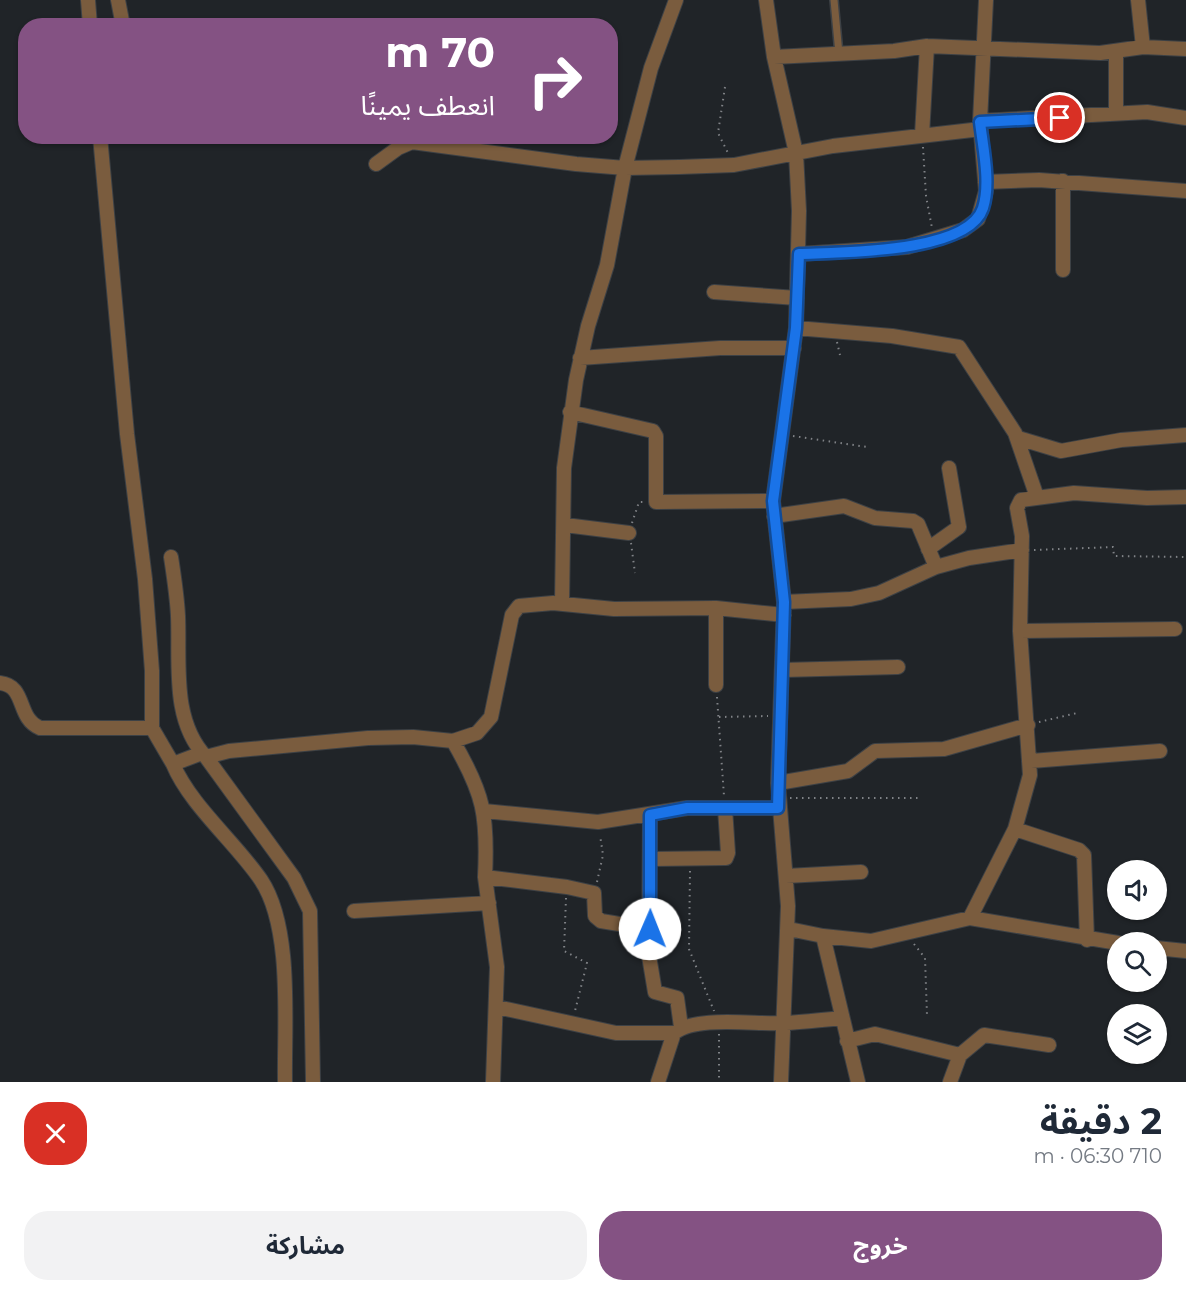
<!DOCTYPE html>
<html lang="ar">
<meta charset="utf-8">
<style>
body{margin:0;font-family:Montserrat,"Noto Sans Arabic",sans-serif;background:#f2f2f3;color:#1f2937;direction:rtl;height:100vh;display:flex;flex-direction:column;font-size:22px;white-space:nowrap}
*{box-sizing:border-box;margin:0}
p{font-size:20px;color:#747a83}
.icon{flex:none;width:33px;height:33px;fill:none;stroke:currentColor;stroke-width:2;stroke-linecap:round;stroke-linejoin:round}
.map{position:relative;height:1082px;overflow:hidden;direction:ltr}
.details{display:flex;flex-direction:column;background:#fff;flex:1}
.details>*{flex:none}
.banner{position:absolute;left:18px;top:18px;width:600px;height:126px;border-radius:24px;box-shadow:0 2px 4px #0004;direction:rtl;background:#845283;color:#fff;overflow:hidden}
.fabs{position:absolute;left:1107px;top:860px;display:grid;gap:12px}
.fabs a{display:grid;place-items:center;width:60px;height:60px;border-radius:50%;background:#fff;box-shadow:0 2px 4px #0004;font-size:30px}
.pin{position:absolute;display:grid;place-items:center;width:51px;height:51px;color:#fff;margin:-26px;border:3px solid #fff;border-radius:50%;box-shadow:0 2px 6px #0007}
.me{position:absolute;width:66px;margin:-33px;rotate:1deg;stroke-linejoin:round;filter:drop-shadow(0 0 4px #0008)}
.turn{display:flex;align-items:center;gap:21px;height:126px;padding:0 24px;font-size:27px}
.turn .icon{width:78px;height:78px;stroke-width:2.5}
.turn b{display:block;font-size:42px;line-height:51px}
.round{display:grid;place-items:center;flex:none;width:63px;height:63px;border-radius:24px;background:#f2f2f3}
.head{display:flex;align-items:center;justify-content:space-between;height:102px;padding:0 24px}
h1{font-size:36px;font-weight:700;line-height:45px}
.primary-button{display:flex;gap:12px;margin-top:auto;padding:12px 24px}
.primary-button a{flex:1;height:69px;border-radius:24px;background:#845283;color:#fff;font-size:24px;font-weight:700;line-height:69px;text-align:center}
.primary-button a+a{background:#f2f2f3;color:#1f2937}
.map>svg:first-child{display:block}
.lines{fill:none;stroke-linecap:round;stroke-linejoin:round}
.service-casing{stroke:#3d4145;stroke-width:10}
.minor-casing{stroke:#3d4145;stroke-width:16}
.path{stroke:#808387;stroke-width:2;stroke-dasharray:1.5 4.5;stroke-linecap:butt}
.service{stroke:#7a5c3e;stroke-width:7}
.minor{stroke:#7a5c3e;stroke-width:14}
.route-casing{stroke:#114b97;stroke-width:15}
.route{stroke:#1a73e8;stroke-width:10}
</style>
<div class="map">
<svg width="1186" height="1082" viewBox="0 0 1186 1082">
<rect width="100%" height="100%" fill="#202428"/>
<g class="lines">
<g class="service-casing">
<path id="service" d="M834,0l5,54"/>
</g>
<g class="minor-casing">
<path id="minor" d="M88,0l2,26
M118,0l5,26
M766,0l8,57 22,96 3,58 -3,117 -23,173 11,101 -6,181 10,123 -7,176
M1138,0l5,47
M774,57l120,-6 33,-5 173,7 43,-6 43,2
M1116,114v-63
M980,121l167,-9 39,6
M922,135l5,-89
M100,136l27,298 18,145 7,92v57l21,36 29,-11
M376,164l22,-16 14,-6 164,22 49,4 54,-1 55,-2 99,-19 148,-17
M985,182l54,-2 147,11
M799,254l108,-7 56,-17 15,-11 8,-28 -6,-70 6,-121
M1063,270v-89
M714,292l83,6
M796,328l96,8 67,11 56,86 22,64
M580,358l140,-10h74
M570,412l83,19 3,5v66l117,-1
M1018,438l43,13 60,-11 65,-5
M774,516l70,-10 31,12 38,3 5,3 18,43
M565,525l64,8
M928,549l31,-22 -10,-59
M171,557c3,20 6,39 7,59 2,47 -7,104 28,141
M784,602l67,-3 28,-6 57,-26 33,-9 53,-8
M562,604l2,-136 12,-88 12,-54 19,-61 18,-97 26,-100 25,-68
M1175,629l-155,2 2,-95 -5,-28 4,-8 53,-7 73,5 39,-1
M782,670l116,-3
M0,683c27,3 16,35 40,45h112
M716,685v-77l68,7
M453,741c31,53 35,75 32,136
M1031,761l129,-10
M173,764c17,41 63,79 88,116 32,48 23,145 24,202
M778,783l70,-12 27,-20 69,-2 84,-24
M484,811l114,11 89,-14h91
M650,815l-1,141 6,36 22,6 4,29
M1015,829l64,21 5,5 3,85
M651,859l75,-1 2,-5 -3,-45
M786,876l75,-4
M354,911l135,-8
M970,918l45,-89 15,-54 -10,-144
M789,929l34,7
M1156,948l30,3
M497,1007l119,26h58c23,-18 82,-8 112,-10 18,-1 37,-3 56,-5
M847,1041l28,-7 85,21 24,-20 65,10
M313,1082l-3,-171 -16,-33 -88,-121 23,-6 139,-13 45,-1 40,4 24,-8 14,-16 21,-102 7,-9 34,-3 61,6 102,-1
M493,1082l4,-115 -12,-90 82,10 27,6 1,23 6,5 49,8
M658,1082l16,-49
M858,1082l-35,-146 48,5 99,-23 148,25
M950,1082l10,-27"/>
</g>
<path class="path" d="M725,87l-7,46 11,22
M923,147l3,49 6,32
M837,342l3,13
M793,436l74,11
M632,523l7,-21h5
M631,543l4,30
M1034,550l79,-3 1,9 72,1
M717,697l7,99
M719,717l49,-1
M1039,722l38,-9
M790,798h129
M690,871l-1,78 25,62
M597,882l6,-27 -3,-20
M566,898l-2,53 23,12 -12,48
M914,944l11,14 2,57
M719,1034v48"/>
<use href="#service" class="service"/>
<use href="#minor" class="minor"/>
</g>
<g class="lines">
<g class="route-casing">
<path id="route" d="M650,929v-114l37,-7h91l6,-206 -11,-101 23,-173 3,-74c40,-2 169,0 184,-46 8,-25 0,-60 -3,-86l80,-4"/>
</g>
<use href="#route" class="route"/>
</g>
</svg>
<div class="fabs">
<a><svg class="icon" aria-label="sound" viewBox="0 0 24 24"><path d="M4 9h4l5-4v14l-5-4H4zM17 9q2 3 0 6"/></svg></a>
<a><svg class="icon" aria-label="search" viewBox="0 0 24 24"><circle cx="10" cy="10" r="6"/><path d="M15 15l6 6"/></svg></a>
<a><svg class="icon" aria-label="layers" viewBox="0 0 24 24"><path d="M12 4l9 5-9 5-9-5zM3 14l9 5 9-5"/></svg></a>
</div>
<div class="pin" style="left:1060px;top:118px;background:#d93025"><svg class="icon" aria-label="arrive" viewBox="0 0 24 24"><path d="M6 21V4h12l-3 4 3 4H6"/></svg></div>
<svg class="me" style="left:650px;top:929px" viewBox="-20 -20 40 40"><circle r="19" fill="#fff"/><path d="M0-13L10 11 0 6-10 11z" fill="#1a73e8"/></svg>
<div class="banner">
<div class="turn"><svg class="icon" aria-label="right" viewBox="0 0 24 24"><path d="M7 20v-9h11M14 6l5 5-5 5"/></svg><div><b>70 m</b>انعطف يمينًا</div></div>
</div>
</div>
<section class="details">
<div class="head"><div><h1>2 دقيقة</h1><p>710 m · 06:30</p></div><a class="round" style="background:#d93025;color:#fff"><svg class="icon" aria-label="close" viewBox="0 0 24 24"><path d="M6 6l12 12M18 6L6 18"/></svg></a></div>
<div class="primary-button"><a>خروج</a><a>مشاركة</a></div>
</section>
